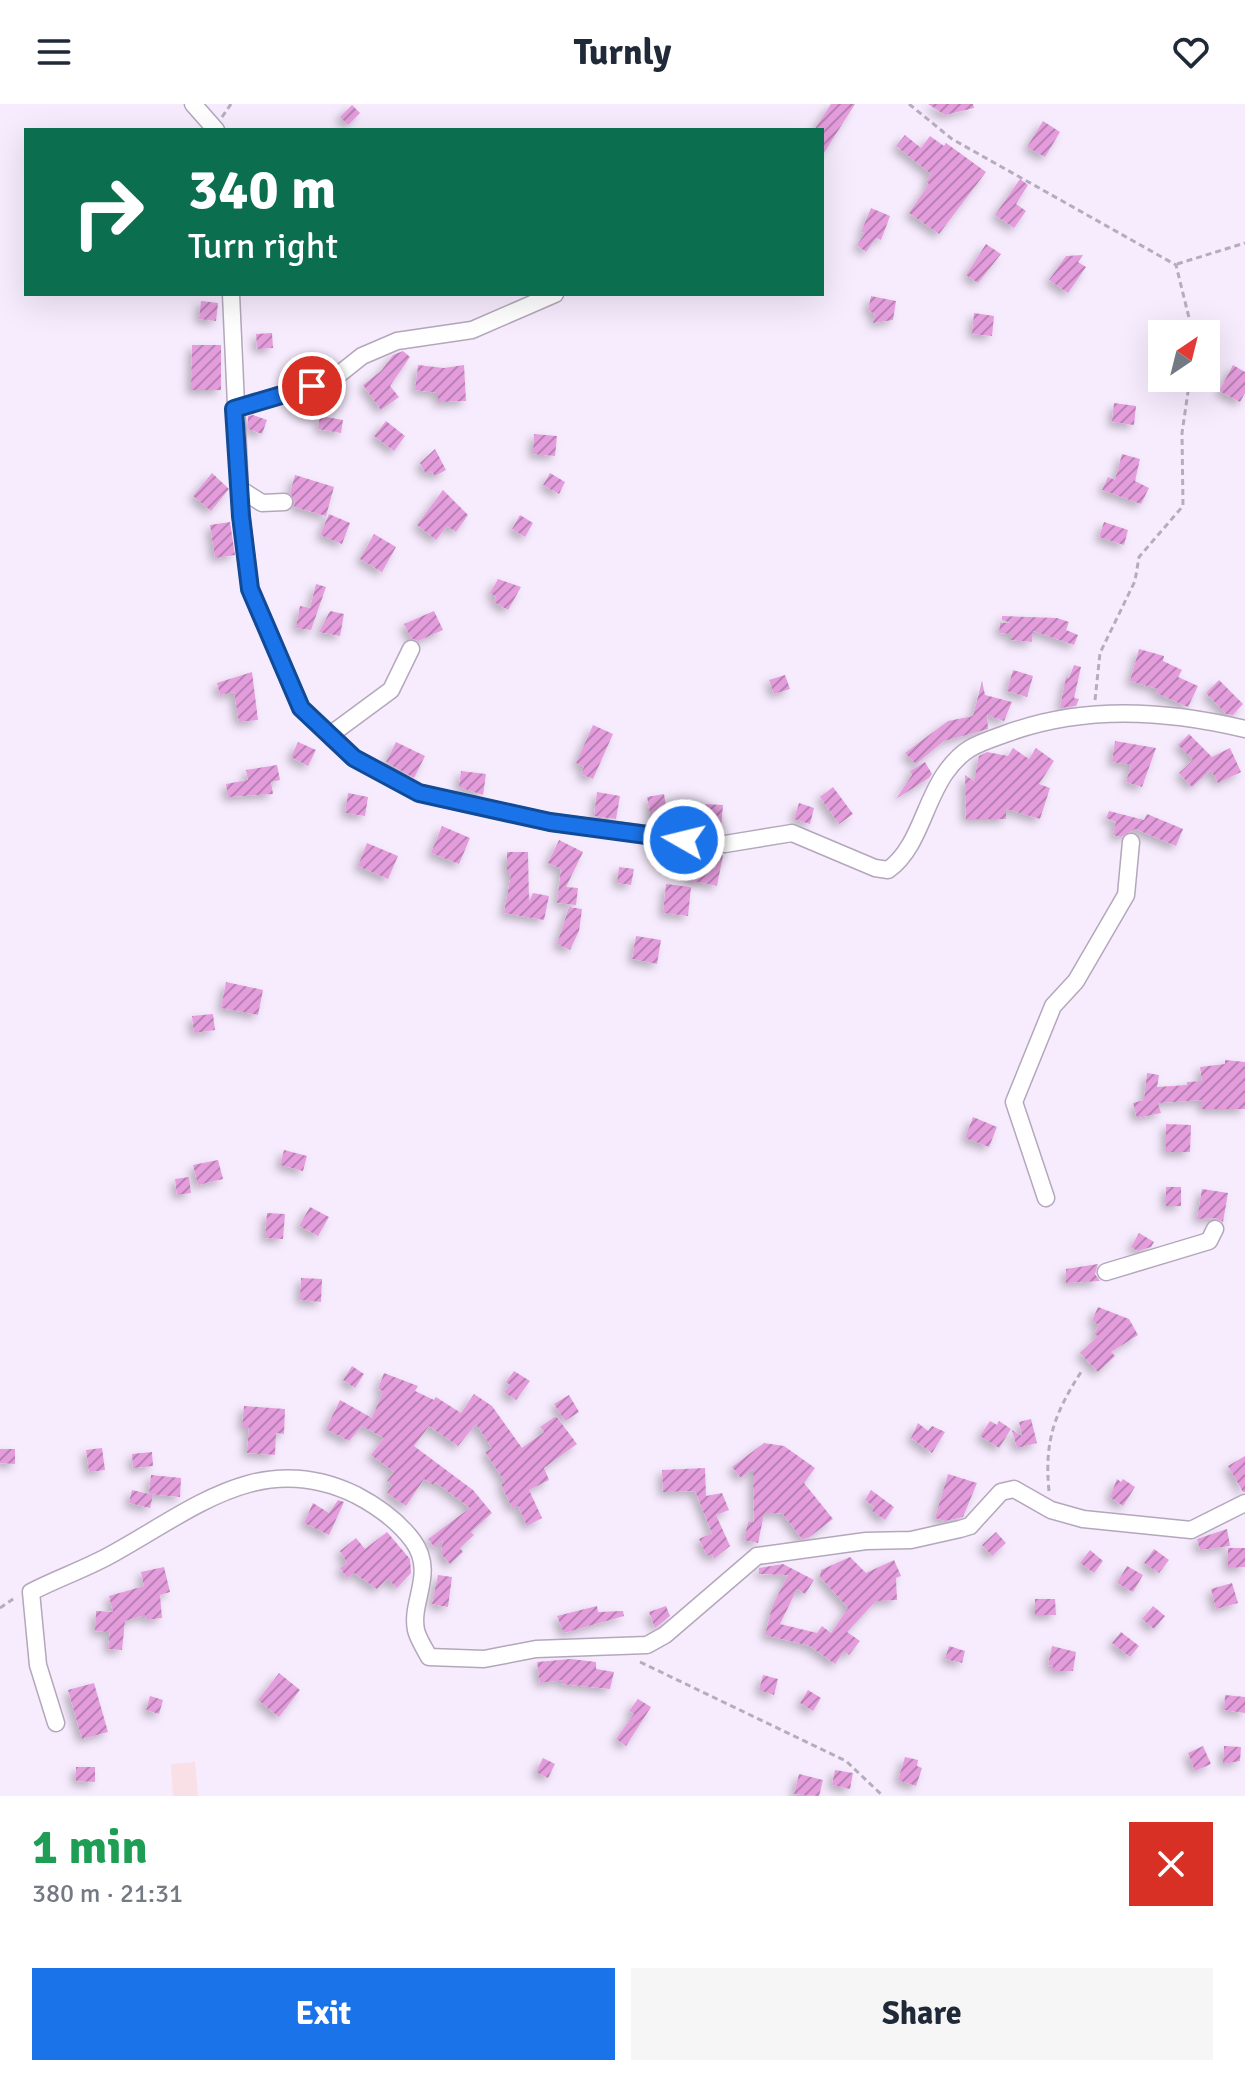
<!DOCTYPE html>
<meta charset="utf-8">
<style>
body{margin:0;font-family:Signika,sans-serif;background:#f6f6f7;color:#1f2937;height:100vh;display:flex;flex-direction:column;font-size:30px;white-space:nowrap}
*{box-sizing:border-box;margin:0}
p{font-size:26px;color:#747a83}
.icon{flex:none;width:44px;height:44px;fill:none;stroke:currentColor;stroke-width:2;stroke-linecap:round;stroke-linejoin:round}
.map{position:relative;height:1692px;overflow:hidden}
.drawer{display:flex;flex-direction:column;background:#fff;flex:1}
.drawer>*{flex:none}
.hud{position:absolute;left:24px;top:24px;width:800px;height:168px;border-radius:0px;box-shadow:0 8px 32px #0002;background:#0b6e4f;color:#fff;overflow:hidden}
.needle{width:52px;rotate:35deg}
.tools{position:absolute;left:1148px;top:216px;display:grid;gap:16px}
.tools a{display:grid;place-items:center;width:72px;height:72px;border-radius:0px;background:#fff;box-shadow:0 8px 32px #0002;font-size:40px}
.pin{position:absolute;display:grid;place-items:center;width:68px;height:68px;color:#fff;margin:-34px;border:4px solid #fff;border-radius:50%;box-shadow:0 2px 8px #0007}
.me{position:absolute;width:88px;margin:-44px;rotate:278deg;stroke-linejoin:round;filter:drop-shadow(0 0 6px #0008)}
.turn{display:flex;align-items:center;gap:28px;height:168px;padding:0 32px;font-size:36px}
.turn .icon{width:104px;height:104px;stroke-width:2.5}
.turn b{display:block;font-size:56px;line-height:68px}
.round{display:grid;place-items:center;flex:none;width:84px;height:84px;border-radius:0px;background:#f6f6f7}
.summary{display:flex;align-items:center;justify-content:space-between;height:136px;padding:0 32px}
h1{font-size:48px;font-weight:700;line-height:60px;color:#1e9e55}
.button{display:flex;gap:16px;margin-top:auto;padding:16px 32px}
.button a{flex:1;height:92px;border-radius:0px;background:#1a73e8;color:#fff;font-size:32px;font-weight:700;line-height:92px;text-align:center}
.button a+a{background:#f6f6f7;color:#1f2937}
header{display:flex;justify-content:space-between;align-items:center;height:104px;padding:0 32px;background:#fff;font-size:36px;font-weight:700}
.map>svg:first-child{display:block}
.education{fill:#f9dfe6}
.building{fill:url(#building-hatch);filter:url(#shadow)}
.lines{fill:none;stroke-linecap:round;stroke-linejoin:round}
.street-casing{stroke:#b4a7bb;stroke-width:19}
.path{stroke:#b6adbc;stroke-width:3;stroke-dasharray:6 4;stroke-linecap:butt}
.street{stroke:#fff;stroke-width:16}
.route-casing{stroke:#114b97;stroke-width:20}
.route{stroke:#1a73e8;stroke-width:14}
</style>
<header><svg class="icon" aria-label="menu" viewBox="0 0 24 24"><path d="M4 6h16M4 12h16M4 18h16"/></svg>Turnly<svg class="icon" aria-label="heart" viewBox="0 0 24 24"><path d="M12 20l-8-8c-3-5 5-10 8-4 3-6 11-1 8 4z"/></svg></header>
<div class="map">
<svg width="1245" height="1692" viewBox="0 0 1245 1692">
<defs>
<pattern id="building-hatch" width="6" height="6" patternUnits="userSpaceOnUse" patternTransform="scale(2)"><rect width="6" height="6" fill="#e49cdc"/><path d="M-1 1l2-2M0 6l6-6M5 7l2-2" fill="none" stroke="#b980b3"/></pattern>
<filter id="shadow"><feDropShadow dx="-4.5" dy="4.5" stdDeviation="4" flood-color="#0004"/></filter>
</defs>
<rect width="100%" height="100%" fill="#f7ecfe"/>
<path class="education" d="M195,1658l3,34h-25l-2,-32z"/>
<path class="building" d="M831,0h24l-33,52v-26h-8z
M928,0h45l1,4 -29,7z
M352,1l8,8 -12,12 -8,-8z
M1043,17l17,11 -15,25 -18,-10z
M905,31l16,13 9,-12 14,10 2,-3 40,29 -47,62 -30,-21 20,-29 -3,-2 5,-8 -35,-28z
M1020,75l8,6 -12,19 10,7 -12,17 -19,-13z
M871,104l19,8 -9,24 -5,-2 -10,14 -9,-7 8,-12 -4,-1z
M986,140l15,10 -23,29 -12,-8z
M1083,151l-5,7 8,5 -18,26 -19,-13 17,-24z
M871,192l25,5 -3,19 -20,3 2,-9 -7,-4z
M201,197l17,2 -2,18 -17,-2z
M974,209l20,3 -2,20 -20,-2z
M272,229l1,15 -16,1 -1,-15z
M192,241h29v45h-30z
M403,247l7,6 -20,29 9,11 -18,13 -18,-25 18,-14 12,-16z
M418,261l26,3 20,-3 2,36 -28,1v-9l-23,-3z
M1233,261l12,7v21l-5,9 -21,-11z
M1114,299l22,3 -2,19 -22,-3z
M253,311l14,5 -5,14 -14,-5v-13z
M320,312l23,4 -2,13 -23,-4z
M386,317l19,15 -11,15 -20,-15z
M534,330l23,2 -2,20 -22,-2z
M435,345l11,21 -11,6 -4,-5 -5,3 -6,-11z
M1122,350l18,5 -5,22 14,7 -8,16 -39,-14 6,-13 7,3z
M212,369l17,16 -18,22 -18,-15z
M550,369l15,9 -6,12 -16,-9z
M295,371l39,12 -8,29 -32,-9 1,-6 -5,-8z
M443,386l25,25 -12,17 -9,-6 -11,14 -19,-15z
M329,410l21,9 -8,21 -22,-9z
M520,411l13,8 -8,14 -13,-8z
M230,418l5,33 -20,3 -5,-33z
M1104,418l24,8 -4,15 -25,-8z
M374,430l22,13 -14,25 -22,-13z
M498,475l23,8 -13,23 -14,-8 2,-5 -6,-4z
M316,480l10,3 -15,43 -15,-2 4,-22 10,2z
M330,507l14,3 -4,22 -21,-4z
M434,507l9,19 -25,11 -7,-3 -7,-14z
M1002,512l55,2 12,4 -3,8 12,5 -4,10 -41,-14 -1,11 -21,-2v-6l-12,-1 1,-10h11l-9,-3z
M1139,545l25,7 -1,5 19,9 -4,7 20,9 -10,21 -32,-14 2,-4 -28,-8z
M1074,561l7,2 -7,31 5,1 -3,7 -16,2 6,-31 3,1z
M1013,566l20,6 -6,21 -20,-6z
M252,568l6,48 -19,2 -5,-30 -14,3 -3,-12z
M785,571l5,14 -16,5 -5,-14z
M1219,576l24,24 -10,11 -7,-1 -20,-21z
M982,577l3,14 27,7 -8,19 -17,-6 1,14 -44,12 -28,23 -11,-11 43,-32 25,-5z
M593,621l20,9 -20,45 -12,-5 3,-7 -8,-4z
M1189,630l23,23 18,-9 11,24 -23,11 -7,-13 -19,17 -13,-14 14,-13 -15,-15z
M1115,637l41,7 -14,39 -16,-5 5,-17 -19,-3z
M298,638l18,8 -8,16 -17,-9z
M396,638l29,14 -11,22 -28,-16z
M1013,644l16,11 7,-11 18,13 -15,23 11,4 -10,31 -34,-10v10h-40l-1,-44 9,6 5,-25 8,-4 21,4z
M925,658l7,12 -3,4 -33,21 16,-24 -2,-4z
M277,661l3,15 -9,2 2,12 -45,3 -2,-13 22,-4 -2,-10z
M461,667l25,3 -3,21 -24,-8z
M833,683l20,27 -14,10 -19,-27z
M597,688l23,4 -4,23 -22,-3z
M348,689l20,4 -3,19 -20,-3z
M664,690l3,18 -17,2 -3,-17z
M799,699l15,5 -4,16 -16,-5z
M705,700l18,1 -2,22 -17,-2z
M1109,707l35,9 3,-6 36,15 -7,17 -41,-17 -14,8 -8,-2 3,-13 -10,-4z
M442,722l28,12 -11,26 -28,-11z
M559,736l24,12 -17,35 12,1 -2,17 -19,-2 4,-34 -13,-6z
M367,739l31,13 -10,23 -30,-13z
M693,747l30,4 -6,31 -29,-6z
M507,748h21l1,50 4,-9 16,3 -5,24 -40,-7 7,-39h-4z
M619,763l15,2 -3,16 -14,-2z
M666,780l25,3 -3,29 -25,-3z
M569,803l13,2 -3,22 -9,19 -13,-6z
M636,832l25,4 -4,24 -25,-5z
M226,878l37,8 -5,25 -37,-7z
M213,910l2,16 -21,3 -2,-17z
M1225,956l20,2v47h-43v-9l-44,3 3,10 -24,5 -4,-15 11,-3 3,-27 12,2 -2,12 30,-2v-3l15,-1 -2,-14 25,-3z
M973,1013l24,10 -8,20 -24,-9z
M1166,1020l25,1 -1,27h-24z
M284,1046l23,6 -4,15 -23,-6z
M218,1056l5,19 -25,6 -5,-20z
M189,1073l2,16 -14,2 -2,-16z
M1166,1083h15v19h-15z
M1202,1085l26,4 -5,29 -8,-4 -18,1z
M310,1103l19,10 -11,19 -19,-10z
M267,1109l18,1 -2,25 -18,-1z
M1139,1129l15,9 -3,5 -13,4 -7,-4z
M1098,1160l-3,10 5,7 -34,2v-14z
M301,1174l21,1 -1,23 -21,-2z
M1098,1203l31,12 9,16 -27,17 4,4 -17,16 -18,-19 18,-17 -4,-2 5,-9 -7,-4z
M352,1262l12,8 -9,14 -12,-8z
M514,1267l16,10 -14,19 -12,-8 6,-7 -4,-3z
M384,1269l34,13 -3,5 19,9 2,-3 25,16 13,-19 18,12 30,42 22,-16 -4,-5 16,-11 21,28 -33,24 5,12 -20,10 13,28 -15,8 -9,-20 -6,2 -11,-24 4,-2 -20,-30 7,-4 -16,-24 -18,22 -29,-20 -15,20 59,44 19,23 -21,19 3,3 -14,13 3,4 -13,12 -9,-10 2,-14 -8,8 -7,-9 42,-31 -35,-26 -2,3 -9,-6 -18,27 -19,-13 5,-8 -5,-4 7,-9 -23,-17 13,-17 -22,-12 -13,15 -23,-12 14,-29 32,18 11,-27 -5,-2z
M569,1291l10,17 -14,9 -11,-17z
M244,1302l41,3 -1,25 -8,-1 -1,22 -28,-2 2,-26h-7z
M1031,1315l6,24 -20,5 -5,-18 10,6 -3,-14z
M990,1317l7,4 2,-4 12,8 -12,19 -19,-12z
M918,1319l10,8 4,-5 13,6 -13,21 -21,-15z
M764,1339l20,3 31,22 -11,15 29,36 -25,19 -6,1 -20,-26 -18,1 -6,29 -14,-3 4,-18h6l-1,-53 -12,9 -9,-11z
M102,1344l3,22 -16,2 -3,-22z
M0,1345h15v15l-15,-1z
M152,1348l1,14 -20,2 -1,-14z
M1245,1352v36h-2l-15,-26z
M705,1364l1,28 16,-3 7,17 -13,5 14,31 -16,13 -2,-5 -5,2 -8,-17 13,-6 -17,-42 -32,1 -1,-22z
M948,1370l29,9 -14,34 -18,4 -10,-3z
M151,1371l30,3 -1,19 -31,-3z
M1117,1375l4,3 2,-3 12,8 -12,19 -13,-9z
M132,1386l21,5 -3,13 -21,-5z
M871,1386l23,17 -9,13 -13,-9 2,-4 -9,-7z
M338,1396l6,2 -15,33 -25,-12 9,-20 16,10z
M1227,1425l3,17 -30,4 -3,-11z
M387,1428l23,27 1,14 -14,15 -9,-9 -11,10 -23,-16 -7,5 -7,-10 7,-5 -7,-12 16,-13 9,11z
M996,1428l10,11 -14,13 -10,-11z
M1228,1444h17v19l-17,1z
M1154,1445l15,11 -10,13 -15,-10z
M1090,1446l13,11 -9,12 -14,-10z
M850,1453l16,16 28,-13 7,16 -5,2 1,22 -21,1 -29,31 13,9 -11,14 -5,-4 -9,13 -25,-18 -45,-11 7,-28 16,-32 -29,-1v-6l24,-4 31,16 -9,14 -8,-5 -17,35 37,9 5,-7 9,7 17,-25 -28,-31 1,-7z
M1127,1462l16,9 -10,17 -16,-9z
M164,1463l6,25 -10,3 2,23 -16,2 -1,-5 -20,6 -3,29 -14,-1 2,-17 -15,-1 1,-20 17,1 -4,-16 35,-10 -3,-14z
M438,1471l14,2 -4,30 -16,-3z
M1232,1479l6,20 -22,6 -5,-20z
M1035,1495h20l1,16h-21z
M597,1502l1,6 25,-1 1,5 -60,17 -7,-17z
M666,1502l4,10 -15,12 -6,-16z
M1153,1502l12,10 -11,13 -12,-10z
M1121,1528l18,14 -9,11 -18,-14z
M949,1542l16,5 -3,12 -17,-4z
M1052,1542l24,6 -3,19h-21l1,-5 -5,-1z
M571,1555l25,3v7l18,3 -4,17 -48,-5v-4l-22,3 -3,-21z
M279,1569l21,17 -21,27 -21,-17z
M763,1571l15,4 -4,16 -15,-5z
M94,1579l14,49 -26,7 -14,-49z
M808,1586l13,8 -8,13 -13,-8z
M1225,1591l20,2v16l-21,-3z
M150,1592l13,4 -4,14 -13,-4z
M638,1595l13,8 -25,39 -10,-7 18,-25 -5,-3z
M1203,1642l8,18 -16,7 -7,-18z
M1224,1642l17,1 -1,14 -17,3z
M905,1653l13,3 -1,6 5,2 -6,18 -18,-6z
M543,1654l12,6 -7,14 -12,-6z
M76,1663h19v15l-19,-1z
M835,1666l18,3 -3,16 -18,-4z
M799,1670l24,6 -4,16 -25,-2z"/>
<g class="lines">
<g class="street-casing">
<path id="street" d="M193,0l23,26
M231,190l10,222 9,73 51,119 53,50 65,35 131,29 175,22 67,-11 83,35 13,2c31,-22 36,-68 58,-98 18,-25 31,-28 59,-38 78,-29 160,-24 240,-5
M234,305l99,-30 29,-23 35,-15 75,-11 83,-36
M240,385l22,14 22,-1
M330,631l61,-45 20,-41
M1046,1094l-32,-96 39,-96 23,-25 50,-86 5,-53
M1106,1168l103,-31 6,-12
M56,1619l-18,-58 -7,-73c27,-14 57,-24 83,-39 81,-45 148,-104 242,-58 21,11 43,27 57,46 23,32 -3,60 3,89 2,9 9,19 13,27l55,2 52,-10 111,-4 18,-10 92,-79 109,-15 45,-1 49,-11 10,-3 31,-34 13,-3 37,21 32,9 108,11 54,-27"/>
</g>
<path class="path" d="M909,0l43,35 224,126 17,69
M222,13l9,-13
M1177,160l68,-21
M1095,596l5,-47 35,-72 4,-24 44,-51 -1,-73 8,-55
M1049,1387c-5,-51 6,-78 32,-119
M0,1504l16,-11
M640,1558l206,99 37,35"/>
<use href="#street" class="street"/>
</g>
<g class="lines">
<g class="route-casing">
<path id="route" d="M312,282l-78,23 7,107 9,73 51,119 53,50 65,35 131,29 134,18"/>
</g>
<use href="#route" class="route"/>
</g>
</svg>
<div class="tools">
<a><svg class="needle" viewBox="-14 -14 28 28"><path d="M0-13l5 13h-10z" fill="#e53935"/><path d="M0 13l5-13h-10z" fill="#747a83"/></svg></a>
</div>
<div class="pin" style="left:312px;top:282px;background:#d93025"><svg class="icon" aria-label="arrive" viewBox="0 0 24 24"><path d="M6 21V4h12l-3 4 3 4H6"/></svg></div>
<svg class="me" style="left:684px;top:736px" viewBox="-20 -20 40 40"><circle r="17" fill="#1a73e8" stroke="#fff" stroke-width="3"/><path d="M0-11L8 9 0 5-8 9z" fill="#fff"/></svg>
<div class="hud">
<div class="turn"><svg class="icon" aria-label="right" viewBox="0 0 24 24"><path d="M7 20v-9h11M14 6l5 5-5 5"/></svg><div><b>340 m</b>Turn right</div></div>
</div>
</div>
<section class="drawer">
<div class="summary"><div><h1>1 min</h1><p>380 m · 21:31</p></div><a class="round" style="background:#d93025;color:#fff"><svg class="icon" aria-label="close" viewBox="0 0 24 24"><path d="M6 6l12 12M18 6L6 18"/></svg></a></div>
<div class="button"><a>Exit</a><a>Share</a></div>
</section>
